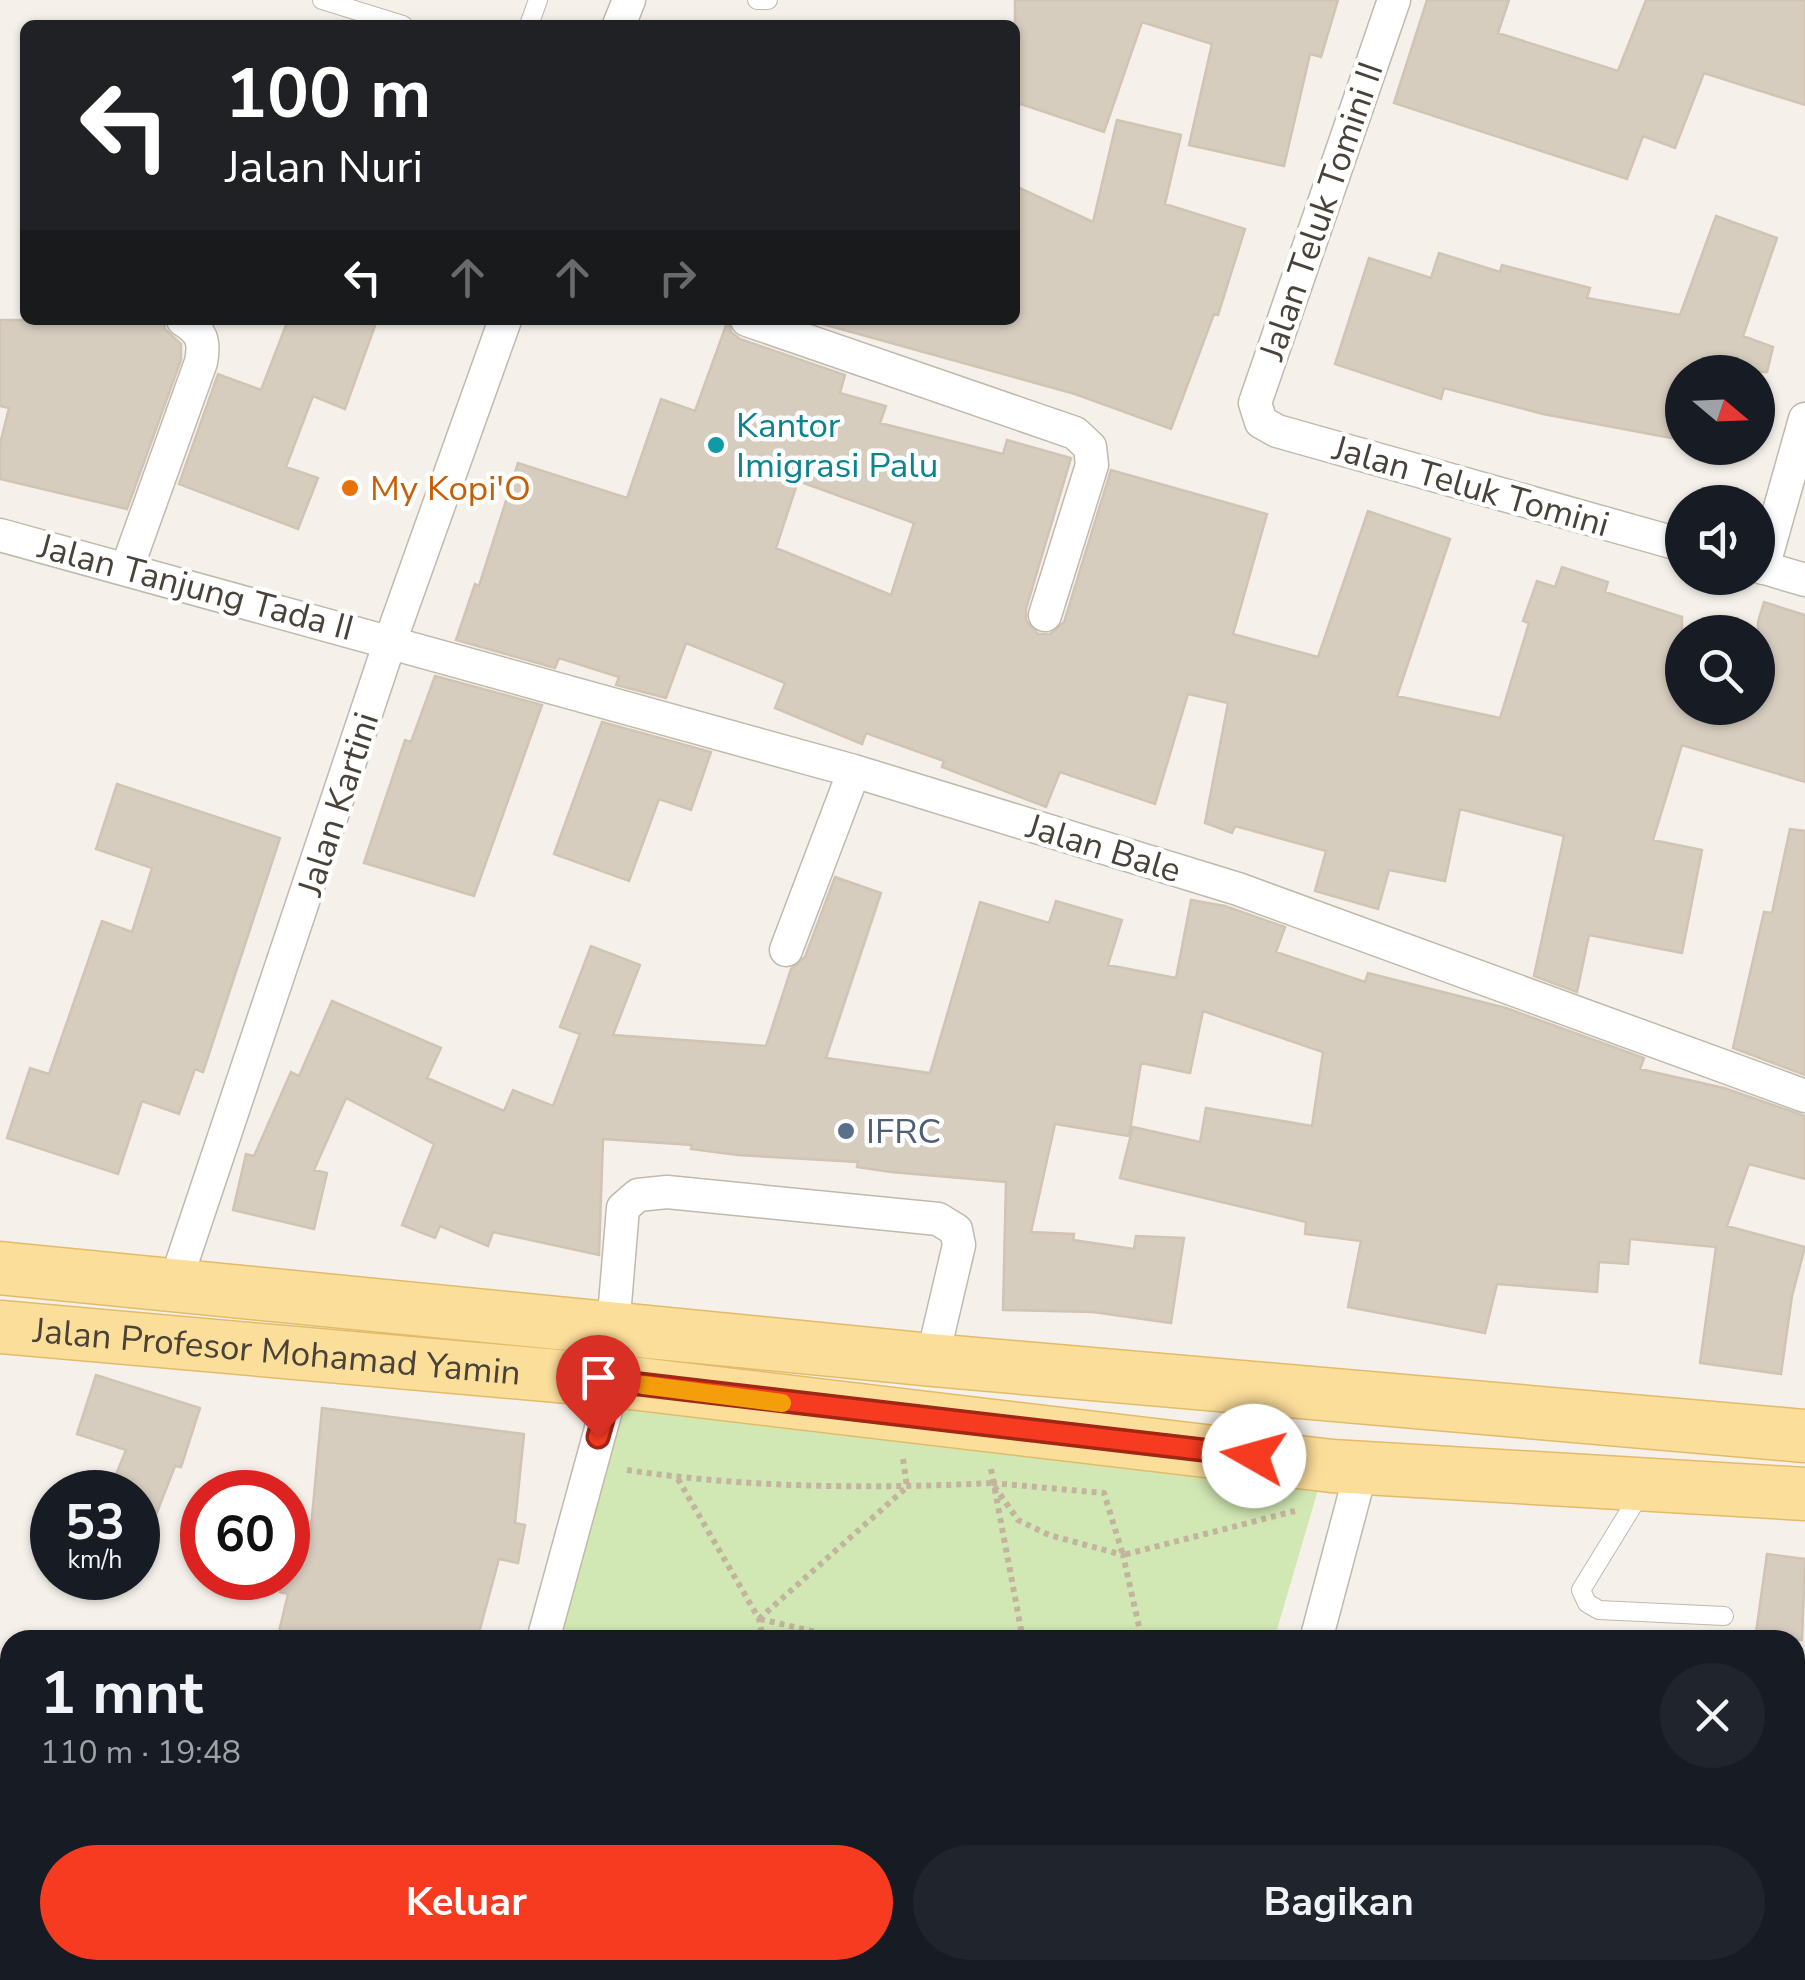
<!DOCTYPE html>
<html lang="id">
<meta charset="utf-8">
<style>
body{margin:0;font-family:"Nunito Sans",sans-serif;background:#20242c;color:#f1f3f6;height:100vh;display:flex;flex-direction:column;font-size:38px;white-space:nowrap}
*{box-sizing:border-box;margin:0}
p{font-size:32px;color:#9ea1a6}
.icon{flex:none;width:55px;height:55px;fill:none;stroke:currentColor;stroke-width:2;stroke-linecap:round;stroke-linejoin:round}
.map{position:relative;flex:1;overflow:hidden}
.side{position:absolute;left:0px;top:1630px;width:1805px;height:350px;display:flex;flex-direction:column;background:#171b24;border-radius:30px 30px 0 0;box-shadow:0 2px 8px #0004}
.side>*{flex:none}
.guide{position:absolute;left:20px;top:20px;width:1000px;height:305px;border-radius:15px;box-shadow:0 2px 8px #0004;background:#202124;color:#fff;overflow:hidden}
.needle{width:65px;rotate:109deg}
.buttons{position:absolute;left:1665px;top:355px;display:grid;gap:20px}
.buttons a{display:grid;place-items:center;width:110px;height:110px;border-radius:50%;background:#171b24;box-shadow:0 2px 8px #0004;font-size:50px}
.speed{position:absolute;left:30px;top:1470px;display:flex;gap:20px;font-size:50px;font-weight:700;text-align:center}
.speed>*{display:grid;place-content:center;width:130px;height:130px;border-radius:50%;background:#171b24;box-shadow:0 2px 8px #0004;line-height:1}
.speed small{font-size:25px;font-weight:400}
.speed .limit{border:15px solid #d22;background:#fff;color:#111}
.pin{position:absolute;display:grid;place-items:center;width:85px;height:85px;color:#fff;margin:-102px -42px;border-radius:50% 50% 50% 0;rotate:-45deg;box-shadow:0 0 10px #0007}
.pin .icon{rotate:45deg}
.me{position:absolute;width:110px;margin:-55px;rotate:277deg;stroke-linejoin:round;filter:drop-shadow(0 0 8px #0008)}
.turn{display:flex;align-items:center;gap:35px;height:210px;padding:0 40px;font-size:45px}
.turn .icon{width:130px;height:130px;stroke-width:2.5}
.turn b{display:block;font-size:70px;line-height:85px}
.lanes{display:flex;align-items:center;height:95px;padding:0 40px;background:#0003;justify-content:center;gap:50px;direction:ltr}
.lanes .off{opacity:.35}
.round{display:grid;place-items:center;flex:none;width:105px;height:105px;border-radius:52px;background:#20242c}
.head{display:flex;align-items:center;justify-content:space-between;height:170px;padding:0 40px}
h1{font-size:60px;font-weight:700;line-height:75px}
.cta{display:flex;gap:20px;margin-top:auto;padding:20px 40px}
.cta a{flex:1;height:115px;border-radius:60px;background:#f63b20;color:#fff;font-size:40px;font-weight:700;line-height:115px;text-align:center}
.cta a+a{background:#20242c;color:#f1f3f6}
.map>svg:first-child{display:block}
</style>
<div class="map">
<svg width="1805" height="1980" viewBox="0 0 1805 1980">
<rect width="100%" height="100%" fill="#f5f1ea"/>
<!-- green -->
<path fill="#d2e8b4" d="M599,1391L1322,1476L1274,1640H529Z
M435,1970H1176L1173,1980H432Z"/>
<!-- building -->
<path fill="#d6cdbf" stroke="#d1c4b3" stroke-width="2.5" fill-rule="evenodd" d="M1015,0H1338L1321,57L1310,54L1284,166L1189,145L1212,44L1142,22L1104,132L1015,102Z
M1427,0H1509L1498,33L1618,71L1646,0H1805V105L1704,73L1675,148L1643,136L1627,179L1394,103Z
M1117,120L1181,135L1165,204L1245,229L1218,315L1214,314L1171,429L1075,394L808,320H1015V186L1093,222Z
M1716,216L1777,238L1743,336L1773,347L1767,372H1682V440L1543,414L1444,388L1441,399L1335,364L1369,258L1431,278L1439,253L1500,272L1502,265L1590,288L1587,298L1680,315Z
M0,320H163L165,329L181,344V360L127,509L0,479V444L9,408L0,406Z
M288,320H377L345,409L313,396L286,467L318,478L298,529L179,484L218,374L261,390Z
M728,320L731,332L740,339L845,375L840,393L886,406L880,423L1003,454L1007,440L1071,458L1026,609V620L1038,634H1050L1064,622L1111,470L1267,514L1233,634L1318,657L1368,511L1450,539L1397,696L1500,718L1529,623L1523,621L1537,581L1555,587L1562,567L1608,582L1605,592L1682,617V708H1758V622L1764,602L1805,615V782L1682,745L1653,840L1702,850L1682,953L1589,935L1577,992L1534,976L1564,836L1460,809L1445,881L1389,870L1378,909L1315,891L1326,851L1235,826L1232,833L1205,823L1228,703L1188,694L1155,804L1060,772L1046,807L942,767L944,761L866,733L862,744L775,708L785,683L686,643L666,698L616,685L619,677L559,658L555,668L456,640L475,584L479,586L518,463L627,498L661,399L695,411ZM798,481L914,523L891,595L776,548Z
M435,676L542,705L474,896L364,863L405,740L411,742Z
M602,722L711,752L691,810L659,799L629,881L554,854Z
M117,784L280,838L203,1072L195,1069L179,1114L142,1101L118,1174L7,1138L30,1068L49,1074L102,921L132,932L152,868L96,849Z
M1790,829L1805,831V1075L1733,1048L1764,912L1772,913Z
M835,877L881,893L826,1058L930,1073L980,902L1049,923L1056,901L1122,920L1108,965L1176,978L1191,900L1225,906L1285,927L1276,952L1365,982L1368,973L1506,1008L1644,1058L1640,1069L1724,1088L1805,1116V1179L1749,1164L1727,1226L1805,1247L1792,1296L1781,1374L1700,1363L1716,1247L1630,1239L1628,1264L1599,1262L1597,1292L1497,1284L1485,1333L1348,1307L1361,1241L1305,1234L1306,1222L1120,1178L1133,1127L1200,1142L1206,1108L1312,1126L1323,1052L1203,1011L1190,1073L1141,1063L1129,1136L1055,1124L1031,1232L1074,1234L1073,1240L1134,1249L1136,1236L1184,1238L1171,1323L1093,1312L1003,1310L1006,1182L891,1172L857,1167L858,1162L738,1155L691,1149L692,1145L603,1139L599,1255L493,1232L488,1246L440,1226L435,1238L402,1225L434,1144L346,1098L314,1170L327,1173L314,1229L233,1210L246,1154L254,1156L291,1072L299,1076L332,1001L441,1048L427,1078L504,1111L513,1090L553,1106L580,1034L560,1027L591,946L640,965L613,1035L766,1046L791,969L805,957Z
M96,1375L200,1408L181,1467L175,1466L140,1556L138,1492H109L126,1450L77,1434Z
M322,1408L524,1434L515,1523L525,1525L518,1563L499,1559L477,1640H277L288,1594L280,1592L283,1578H288L291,1535L310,1539Z
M1767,1554L1805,1559L1802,1640H1755Z"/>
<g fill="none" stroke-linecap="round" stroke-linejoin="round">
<!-- lane casing -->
<g stroke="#c0b9ac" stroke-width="20">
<path id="lane" d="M322,0L403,25
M757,0H768
M529,25L538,0
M1643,1489L1581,1590L1587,1603L1599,1610L1724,1616"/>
</g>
<!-- street casing -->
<g stroke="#c0b9ac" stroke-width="35">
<path id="street" d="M1394,0L1255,403L1261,422L1277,431L1682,545
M619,25L629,0
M747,320L1075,433L1090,447L1092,465L1045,615
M0,535L854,771L1238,889L1805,1096
M1758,566L1805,580
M127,568L201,362C205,341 202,332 183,320
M1763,568L1805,419
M786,950L854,771
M173,1289L391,639L505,320
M613,1328L623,1208L638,1195L667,1192L938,1219L956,1230L959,1245L932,1360
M543,1640L614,1381
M1316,1640L1362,1467
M447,1980L450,1970
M1220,1980L1223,1970"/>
</g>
<!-- primary casing -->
<g stroke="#e2bb6a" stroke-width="55">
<g id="primary">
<path d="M0,1268L932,1360L1805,1436"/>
<path id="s1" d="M0,1327L614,1381L1332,1466L1805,1494"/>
</g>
</g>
<!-- path -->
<path stroke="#c2b49e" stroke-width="6" stroke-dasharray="5 5" stroke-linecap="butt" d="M903,1459L907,1487
M991,1469L1023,1640
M627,1470C746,1488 872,1489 992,1483L1018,1520L1049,1535L1123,1555L1142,1640
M678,1479L759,1619L763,1640
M992,1483L1104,1493L1123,1555L1295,1511
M759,1619L907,1487
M760,1619L850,1640
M584,1980L587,1970
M1003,1980L1007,1970"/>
<!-- lane -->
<use href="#lane" stroke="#fff" stroke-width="18"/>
<!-- street -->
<use href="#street" stroke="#fff" stroke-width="32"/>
<!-- primary -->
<use href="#primary" stroke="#fcde9b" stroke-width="52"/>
</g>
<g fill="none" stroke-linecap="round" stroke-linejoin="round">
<!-- route casing -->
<g stroke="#a02615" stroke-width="25">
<path id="route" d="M598,1437L614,1381L1254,1456"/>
</g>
<!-- route -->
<use href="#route" stroke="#f63b20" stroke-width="18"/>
<!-- slow -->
<path stroke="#f59e0b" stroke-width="18" d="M643,1385L782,1403"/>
</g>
<!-- markers -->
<circle fill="#0f9aa8" stroke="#fff" stroke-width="4" cx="716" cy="445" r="10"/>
<circle fill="#e8710a" stroke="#fff" stroke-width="4" cx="350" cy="488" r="10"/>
<circle fill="#5c6f8a" stroke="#fff" stroke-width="4" cx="846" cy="1131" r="10"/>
<g text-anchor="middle" stroke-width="9" stroke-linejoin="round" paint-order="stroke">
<!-- street labels -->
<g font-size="35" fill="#494238" stroke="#fff">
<text transform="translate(1321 211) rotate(-71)" y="12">Jalan Teluk Tomini II</text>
<text transform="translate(1471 486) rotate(16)" y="12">Jalan Teluk Tomini</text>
<text transform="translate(196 587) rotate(15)" y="12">Jalan Tanjung Tada II</text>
<text transform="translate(338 804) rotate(-72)" y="12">Jalan Kartini</text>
<text transform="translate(1104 848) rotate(17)" y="12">Jalan Bale</text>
<text dy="12" stroke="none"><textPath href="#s1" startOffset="278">Jalan Profesor Mohamad Yamin</textPath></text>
</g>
<!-- culture labels -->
<g font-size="35" fill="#0d838f" stroke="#fff" text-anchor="start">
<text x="736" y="437">Kantor<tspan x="736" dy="40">Imigrasi Palu</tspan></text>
</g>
<!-- food labels -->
<g font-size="35" fill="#c56008" stroke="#fff" text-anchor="start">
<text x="370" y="500">My Kopi'O</text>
</g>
<!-- service labels -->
<g font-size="35" fill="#4e5e75" stroke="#fff" text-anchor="start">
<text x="866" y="1143">IFRC</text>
</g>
</g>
</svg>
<div class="buttons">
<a><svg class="needle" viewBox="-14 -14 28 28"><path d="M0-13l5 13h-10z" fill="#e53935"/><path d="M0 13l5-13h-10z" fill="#9ea1a6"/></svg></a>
<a><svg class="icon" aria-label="sound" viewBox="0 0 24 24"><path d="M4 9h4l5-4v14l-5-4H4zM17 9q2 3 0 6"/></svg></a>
<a><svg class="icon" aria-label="search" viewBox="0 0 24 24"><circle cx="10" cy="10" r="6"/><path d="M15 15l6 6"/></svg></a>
</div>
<div class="speed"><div>53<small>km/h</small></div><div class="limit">60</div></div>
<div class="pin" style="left:598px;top:1437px;background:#d93025"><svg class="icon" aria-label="arrive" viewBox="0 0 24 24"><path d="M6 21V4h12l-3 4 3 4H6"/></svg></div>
<svg class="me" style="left:1254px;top:1456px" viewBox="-20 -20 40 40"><circle r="19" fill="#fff"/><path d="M0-13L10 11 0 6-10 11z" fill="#f63b20"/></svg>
<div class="guide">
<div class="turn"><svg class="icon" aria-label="left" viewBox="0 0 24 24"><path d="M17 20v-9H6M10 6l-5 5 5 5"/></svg><div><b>100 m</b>Jalan Nuri</div></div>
<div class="lanes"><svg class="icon" aria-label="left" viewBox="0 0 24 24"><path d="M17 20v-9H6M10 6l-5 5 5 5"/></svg><svg class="icon off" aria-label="ahead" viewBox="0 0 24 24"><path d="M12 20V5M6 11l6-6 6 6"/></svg><svg class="icon off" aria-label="ahead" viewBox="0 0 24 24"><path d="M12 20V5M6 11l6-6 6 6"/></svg><svg class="icon off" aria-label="right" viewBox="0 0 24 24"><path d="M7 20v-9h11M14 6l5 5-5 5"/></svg></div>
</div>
<section class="side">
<div class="head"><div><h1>1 mnt</h1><p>110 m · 19:48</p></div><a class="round"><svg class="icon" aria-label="close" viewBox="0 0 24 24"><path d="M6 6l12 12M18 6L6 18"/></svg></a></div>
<div class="cta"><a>Keluar</a><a>Bagikan</a></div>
</section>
</div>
